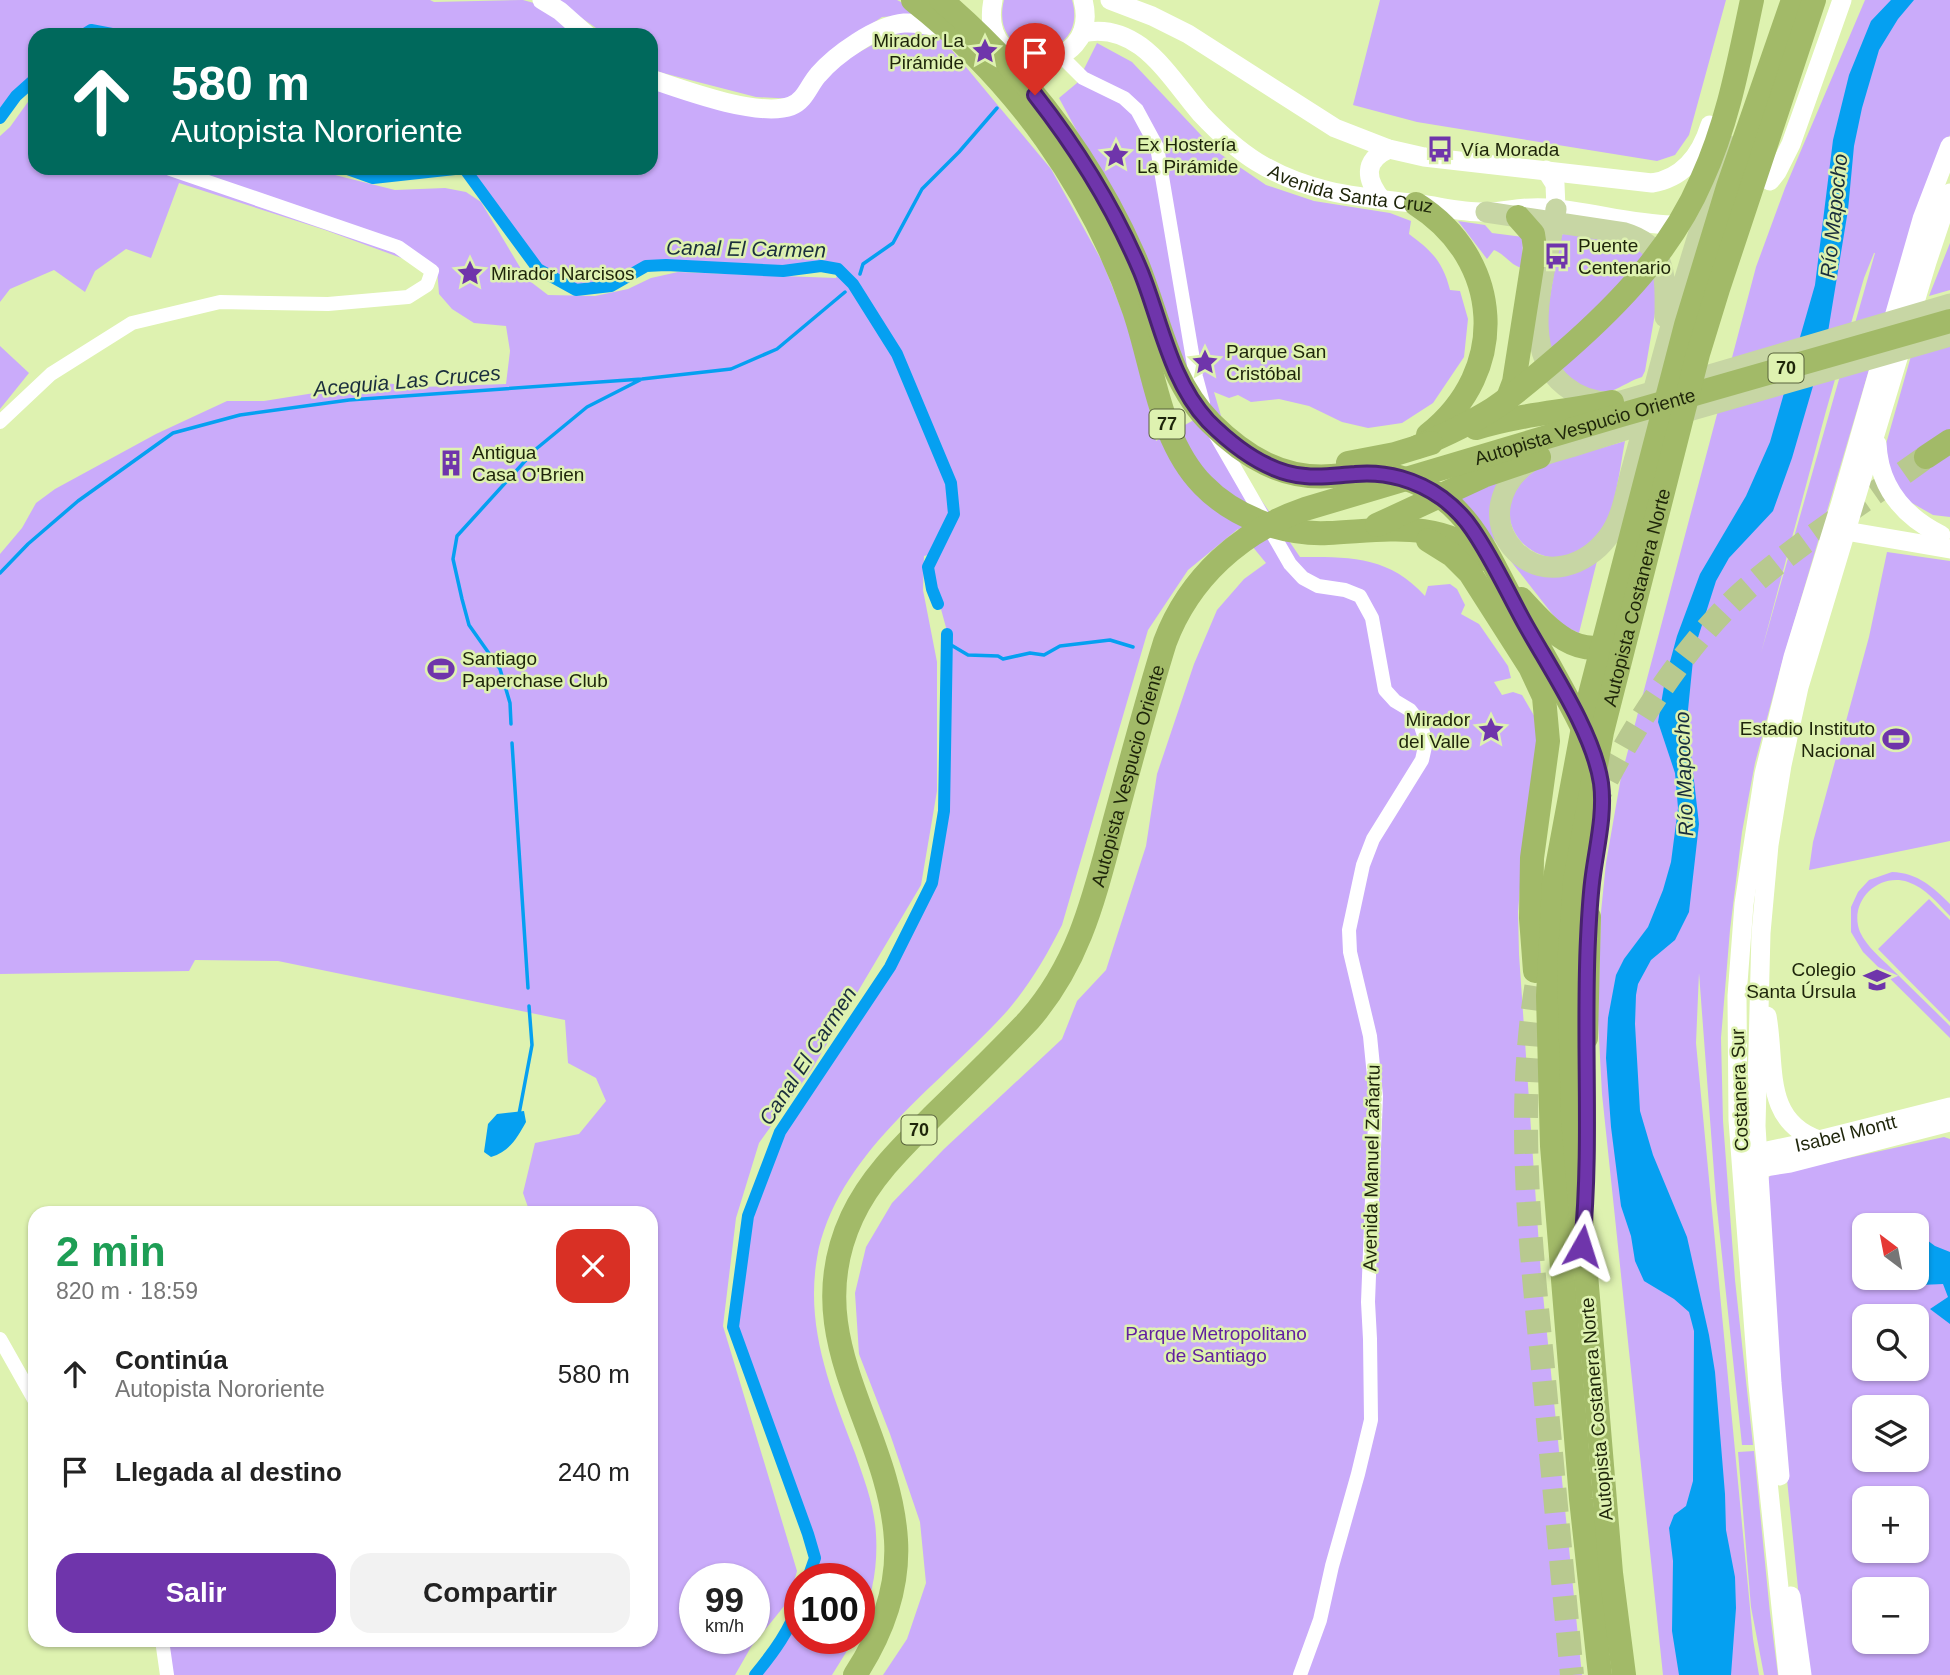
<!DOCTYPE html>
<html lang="es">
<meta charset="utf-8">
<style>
body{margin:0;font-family:Arial,sans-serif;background:#f2f2f2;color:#222;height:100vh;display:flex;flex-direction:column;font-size:26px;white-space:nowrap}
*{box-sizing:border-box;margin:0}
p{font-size:23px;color:#767676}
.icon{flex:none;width:38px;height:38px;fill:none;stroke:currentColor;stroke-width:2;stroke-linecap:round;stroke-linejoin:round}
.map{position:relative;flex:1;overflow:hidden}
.sheet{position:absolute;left:28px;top:1206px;width:630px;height:441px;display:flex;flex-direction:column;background:#fff;border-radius:21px;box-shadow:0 2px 5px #0004}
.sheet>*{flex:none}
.hud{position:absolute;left:28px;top:28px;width:630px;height:147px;border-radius:21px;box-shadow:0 2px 5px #0004;background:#00695c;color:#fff;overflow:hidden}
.needle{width:46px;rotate:328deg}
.tools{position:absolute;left:1852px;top:1213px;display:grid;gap:14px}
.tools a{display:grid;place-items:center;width:77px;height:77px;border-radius:14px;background:#fff;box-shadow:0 2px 5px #0004;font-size:35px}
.speed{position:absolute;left:679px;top:1563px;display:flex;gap:14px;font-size:35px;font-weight:700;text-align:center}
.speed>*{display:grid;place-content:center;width:91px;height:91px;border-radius:50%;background:#fff;box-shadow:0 2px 5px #0004;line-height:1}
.speed small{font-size:18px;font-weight:400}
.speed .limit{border:10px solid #d22;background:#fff;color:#111}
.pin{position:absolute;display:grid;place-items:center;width:60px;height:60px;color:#fff;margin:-72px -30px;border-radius:50% 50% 50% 0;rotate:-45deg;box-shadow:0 0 7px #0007}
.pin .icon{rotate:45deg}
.me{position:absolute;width:77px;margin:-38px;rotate:6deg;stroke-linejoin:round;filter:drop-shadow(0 0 5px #0008)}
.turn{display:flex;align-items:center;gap:24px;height:147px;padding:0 28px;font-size:32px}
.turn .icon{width:91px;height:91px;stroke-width:2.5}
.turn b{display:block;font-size:49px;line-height:60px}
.round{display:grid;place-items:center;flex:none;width:74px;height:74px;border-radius:21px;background:#f2f2f2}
.summary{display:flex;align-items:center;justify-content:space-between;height:119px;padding:0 28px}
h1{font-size:42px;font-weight:600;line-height:52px;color:#1e9e55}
.cta{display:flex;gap:14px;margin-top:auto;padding:14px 28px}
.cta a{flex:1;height:80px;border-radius:21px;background:#6f35ab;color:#fff;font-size:28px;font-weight:600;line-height:80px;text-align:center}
.cta a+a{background:#f2f2f2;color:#222}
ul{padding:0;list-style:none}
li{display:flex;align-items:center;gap:21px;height:98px;padding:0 28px}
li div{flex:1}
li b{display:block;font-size:26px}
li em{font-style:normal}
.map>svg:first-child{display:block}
</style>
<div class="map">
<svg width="1950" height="1675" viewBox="0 0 1950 1675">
<rect width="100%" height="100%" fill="#def2b0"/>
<!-- green -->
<path fill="#caabfa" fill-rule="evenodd" d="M0,0H430L434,2L523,0L534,3L578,35H136L90,26L76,35H35V74L14,93L0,119Z
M556,0H897L924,14L882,17L839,46L796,99L756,97L659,72L651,66V35H606Z
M1004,0H1072C1091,64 987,69 1004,0Z
M1380,0H1726L1689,135L1675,155L1657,161L1417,122L1353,105Z
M1865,0H1950V135L1934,171L1868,373L1781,666L1755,763L1742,832L1730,930L1721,1038L1723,1121L1735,1280L1753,1445H1742L1716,1199L1699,973L1696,1043L1753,1639L1759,1675H1663L1602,1094L1598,1020L1601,912L1606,863L1621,777L1756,267L1785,188ZM1874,253H1875L1761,653L1826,411L1864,278Z
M903,28L941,37L1051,169L1103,263L1136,347L1156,441L1201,416L1152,270L1059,98L1077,83L1097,43L1132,62L1216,151L1266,185L1314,201L1390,213L1411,221L1409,234C1432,251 1443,262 1450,290L1460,291L1468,319L1464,357L1433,403L1402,423L1368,428L1342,422L1309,406L1279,399L1251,402L1238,395L1229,398L1214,392L1234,460L1300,557C1350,557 1389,556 1425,596L1428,586L1450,584L1457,589L1465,605L1461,614L1479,624L1508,666L1511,678L1494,682L1502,695L1513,692L1522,695L1536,719V760L1524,839L1518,912L1519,954L1541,1275L1582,1675H883L907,1639L926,1583L920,1522L890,1434L859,1354L855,1293L866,1247L892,1203L944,1149L1062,1039L1077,1001L1106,970L1146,846L1157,774L1194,664L1217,610L1244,579L1266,563L1238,529L1188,570L1148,630L1062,925C1047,955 1030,984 1008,1010C941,1085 836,1153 817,1258C805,1328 831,1390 855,1453C864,1479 875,1507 876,1535C878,1567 872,1598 859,1628V1578H812L819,1559L812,1533L737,1326L752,1217L783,1133L893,969L935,884L948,811L950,642L930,569L940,552L924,556L923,590L937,662V791L921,885L812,1069L759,1143L736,1218L723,1326L797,1571L789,1600L751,1647L735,1675H171L166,1640H651V1213H530L523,1193L535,1143L579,1134L606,1101L596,1078L568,1063L565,1020L278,961L195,960L189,971L0,974V554L22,528L36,503L55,489L156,434L227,401H264L327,391L349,385L368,386L385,383L421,387L506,384L510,351L506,326L474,323L452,309L439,294L437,268L407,260L325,230L179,183L151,258L126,249L95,271L85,292L54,270L10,289L0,302V136L10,127L35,92V168H307L395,190L445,188L466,192L481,202L527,279L548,295L595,296L628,289L651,278L678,272L836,278L842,267L821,263L782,267L666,262L645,263L610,282L577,286L541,266L469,168H651V85L747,115L819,84L845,60ZM695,1578H754V1638H695Z
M1458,221L1485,225L1492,233L1523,237L1522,268C1510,265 1506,255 1494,250L1487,259Z
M1563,234L1620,239L1650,256L1658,296L1645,371L1642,377C1632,380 1625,385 1616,389C1603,396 1587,390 1574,387L1543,338L1560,237Z
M1950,243V290L1929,296Z
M1950,344V517L1933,515L1905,499L1890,476L1886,444L1911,356Z
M0,346L29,373L0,409Z
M1625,441C1621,462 1614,519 1601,534C1551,596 1473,523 1528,472C1536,465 1610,446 1625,441Z
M1509,471L1500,486L1516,561H1597L1579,633L1564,626L1553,615L1495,541L1452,496Z
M1887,552L1950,561V841L1809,870L1813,842L1869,637Z
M1892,872C1918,873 1933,887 1950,904V916C1937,903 1926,888 1908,882C1878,872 1848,902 1860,932C1867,947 1881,958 1892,969C1911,988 1931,1007 1950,1026V1038L1863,952L1851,932V907L1858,892L1869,880Z
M1929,899L1950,920V1022L1878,949Z
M1944,1137L1950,1139V1675H1810L1799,1598L1777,1380L1766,1180L1771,1175ZM1864,1225H1916V1278H1864ZM1864,1316H1916V1368H1864ZM1864,1407H1916V1460H1864ZM1864,1498H1916V1550H1864ZM1864,1589H1916V1642H1864Z
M1754,1451L1770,1613L1778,1675H1764L1751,1607L1738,1452Z
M800,1612V1638H855L832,1675H759C776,1656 791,1636 800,1612Z"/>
<!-- water -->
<path fill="#05a0f1" d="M1891,0H1914L1898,19L1879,50L1862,108L1854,146L1848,210L1827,338L1792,458L1773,511L1729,558L1716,581L1694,650L1687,720L1699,824L1689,912L1675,940L1651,960L1638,984L1636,995L1635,1024L1640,1111L1653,1155L1687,1237L1709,1335L1715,1372L1725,1494L1726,1530L1735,1577L1736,1608L1731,1675H1679L1672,1631L1673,1561L1669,1528L1674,1515L1686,1506L1693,1481L1694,1331L1689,1312L1674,1299L1644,1281L1635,1261L1631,1236L1621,1206L1611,1127L1606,1058L1608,1018L1616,975L1624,959L1648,927L1663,890L1671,862L1678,808L1675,773L1658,722L1665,680L1677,636L1700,574L1746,496L1770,442L1815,285L1833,140L1849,75L1871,21Z
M524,1111L526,1122C517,1138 510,1151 491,1157L484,1152L488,1124L497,1114Z
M1916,1232L1935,1246L1950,1252V1324L1930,1309L1948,1297L1943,1284L1921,1285L1916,1274Z"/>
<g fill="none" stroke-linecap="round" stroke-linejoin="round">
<!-- stream -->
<path stroke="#05a0f1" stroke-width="3.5" d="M860,274L863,264L893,243L922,189L959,152L997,108
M0,573L28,544L78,501L173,433L240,415L349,400L642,379L731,369L777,349L845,292
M946,642L968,655L998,656L1003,659L1030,653L1044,655L1060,646L1110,640L1133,647
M511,724L510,703L500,669L469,625L462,599L453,559L457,536L536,449L587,407L640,380
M512,743L528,988
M519,1114L532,1045L529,1006"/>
<!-- canal -->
<path stroke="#05a0f1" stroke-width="12" d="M83,35L91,30L117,35
M0,118L16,96L35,79
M345,168L373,178L464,168L538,269L576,290L611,286L646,266L666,265L783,271L821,266L838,269L853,284L897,354L951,483L954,514L928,567L932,589L938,604
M808,1578L815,1558L808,1534L733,1327L748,1216L780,1132L890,967L932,883L944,811L947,634
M755,1675C774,1652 790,1630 800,1601"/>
<!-- highway-tunnel -->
<path stroke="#b8c98f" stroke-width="24" stroke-dasharray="24 12" stroke-linecap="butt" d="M1591,811C1626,738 1682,647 1742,593C1796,544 1865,501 1926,457
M1543,951C1514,1086 1528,1222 1542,1358C1552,1464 1562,1569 1572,1675"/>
<!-- street -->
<path stroke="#fff" stroke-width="14" d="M1061,56L1083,78L1124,98L1137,110L1157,147L1196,377L1203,403
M0,422L51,374L132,323L220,302L328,304L408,297L427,285L432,271L398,247L170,169
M1214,432L1290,564L1303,578L1318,586L1345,590L1360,596L1372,618L1385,690L1395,701L1410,710L1420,723L1426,742L1422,760L1373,839L1363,865L1349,930L1350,952L1370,1036L1376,1096L1368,1302L1370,1339L1371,1420L1358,1474L1332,1566L1320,1620L1300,1675
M0,1339L35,1401
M162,1640L167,1675"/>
<!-- secondary -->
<g stroke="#fff" stroke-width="19">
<path d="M542,0L560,11L587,35"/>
<path d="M993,0C976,84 1103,77 1083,0"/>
<path d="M1110,0L1152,16L1188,34L1335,128L1389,149L1424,157L1652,183C1684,178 1701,154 1710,125"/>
<path id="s1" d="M1082,33C1139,20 1169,77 1201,114C1218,132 1236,149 1257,162C1309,194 1360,197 1420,204C1442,207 1466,213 1488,212C1508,211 1526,206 1546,208C1589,211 1630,224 1672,225"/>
<path d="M651,79C683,90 759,118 791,106C805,101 809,85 818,75C835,55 877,25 904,23C918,22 932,26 946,29"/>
<path d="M1546,170L1555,184L1556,209"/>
<path d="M1770,181L1777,172L1791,144L1842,0"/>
<path d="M1382,200C1366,180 1362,161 1389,149"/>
<path d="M1877,444C1879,487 1903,516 1941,535"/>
<path d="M1834,529L1950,549"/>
<path d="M1767,1016C1776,1064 1762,1121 1819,1140"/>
<path id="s2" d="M1748,1155L1819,1140L1950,1107"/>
<path d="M1746,1170L1790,1163L1950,1122"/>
<path d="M1780,1476L1772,1383L1756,1126L1761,933L1769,845L1782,765L1799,687L1927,262L1950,193"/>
<path d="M1791,1596L1802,1675"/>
<path d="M1788,1675L1758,1385L1738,1120L1737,996L1744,904L1764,774L1793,657L1841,502L1922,219L1950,146"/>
</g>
<!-- primary -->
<path stroke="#c7d6a4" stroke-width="21" d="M1727,145C1701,224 1676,304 1655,385C1647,414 1639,443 1631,472C1625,494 1622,519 1608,537C1586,566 1545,580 1516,552C1487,523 1499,482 1531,461C1542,454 1557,451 1571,447C1596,439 1622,431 1647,423C1748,394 1849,365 1950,336
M1556,209C1550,263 1514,346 1565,386C1581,399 1601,404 1621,401L1950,304
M1486,212L1625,233C1669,246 1665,280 1665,317"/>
<!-- highway -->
<g stroke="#a2ba68" stroke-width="24">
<path d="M913,0C1015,80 1092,188 1134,310C1154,368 1159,440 1203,485C1235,518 1284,535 1328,533C1382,531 1441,518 1485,559"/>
<path d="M941,0C1024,71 1090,157 1134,256C1158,311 1167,380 1211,423C1245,457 1283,480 1332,476C1354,474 1374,471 1396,476C1419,482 1443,495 1459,513C1483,538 1497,573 1514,603C1538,646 1564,689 1585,733"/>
<path d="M1416,204C1503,259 1510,371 1428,435"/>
<path d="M1506,403L1514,382L1535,248L1533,234L1518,217"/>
<path d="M1476,428C1520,414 1567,412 1612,402"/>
<path d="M1417,447C1443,436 1469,424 1493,409C1518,392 1541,372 1564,352C1620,303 1672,249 1702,179C1728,122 1739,61 1752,0"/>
<path d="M1926,457L1950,441"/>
<path d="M1348,463L1395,454L1431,443"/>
<path d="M1377,525L1483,476L1539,457"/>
<path d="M1428,540L1452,555L1470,573L1530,667L1544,697L1548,741L1532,858L1531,918L1535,971"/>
<path d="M1521,599C1546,626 1576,662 1616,642"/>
<path d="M1586,1038L1589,917"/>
<path id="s3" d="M855,1675C881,1635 899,1590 896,1540C889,1425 796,1338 852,1217C871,1176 904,1145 935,1114C967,1083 999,1052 1029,1020C1079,963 1094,898 1113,827C1130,765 1146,703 1165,642C1189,578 1241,531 1305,509L1621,415L1950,321"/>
<path d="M1600,1675L1581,1499L1552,1146L1548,996L1554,883L1587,706L1686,325L1728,187L1793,0"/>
<path id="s4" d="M1624,1675L1611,1573L1573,1119L1569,966L1575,881L1602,732L1698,354L1718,289L1814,0"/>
</g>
</g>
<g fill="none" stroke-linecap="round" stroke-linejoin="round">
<!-- route casing -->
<g stroke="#48226f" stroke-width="18">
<path id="route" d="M1035,95C1078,150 1114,208 1141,272C1161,322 1170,380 1208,421C1234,447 1267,473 1305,476C1322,478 1338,475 1355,474C1386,471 1417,480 1442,498C1454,507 1464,517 1472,529C1492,558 1507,591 1524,622C1550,669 1593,731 1601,783C1605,813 1597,845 1593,875C1590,896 1589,918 1588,939C1583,1041 1592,1144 1582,1246"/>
</g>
<!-- route -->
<use href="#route" stroke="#6f35ab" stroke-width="12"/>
</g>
<!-- icons -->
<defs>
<g id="sight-bare" transform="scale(2.1)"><path d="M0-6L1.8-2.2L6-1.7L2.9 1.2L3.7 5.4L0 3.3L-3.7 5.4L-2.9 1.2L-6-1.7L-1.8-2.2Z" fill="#6f35ab" stroke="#def2b0" stroke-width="2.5" paint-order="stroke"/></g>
<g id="bus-bare" transform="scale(2.1)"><path d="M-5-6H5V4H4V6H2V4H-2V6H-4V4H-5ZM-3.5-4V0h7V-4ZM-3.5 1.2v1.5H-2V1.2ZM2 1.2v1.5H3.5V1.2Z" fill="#6f35ab" stroke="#def2b0" stroke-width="2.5" paint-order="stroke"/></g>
<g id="building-bare" transform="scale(2.1)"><path d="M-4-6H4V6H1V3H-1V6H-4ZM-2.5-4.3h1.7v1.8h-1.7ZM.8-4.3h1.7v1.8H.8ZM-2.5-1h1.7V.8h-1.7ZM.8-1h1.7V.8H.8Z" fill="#6f35ab" stroke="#def2b0" stroke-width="2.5" paint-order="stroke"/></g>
<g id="stadium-bare" transform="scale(2.1)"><path d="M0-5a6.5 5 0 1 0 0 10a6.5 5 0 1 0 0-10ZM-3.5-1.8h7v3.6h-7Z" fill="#6f35ab" stroke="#def2b0" stroke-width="2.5" paint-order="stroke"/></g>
<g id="school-bare" transform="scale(2.1)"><path d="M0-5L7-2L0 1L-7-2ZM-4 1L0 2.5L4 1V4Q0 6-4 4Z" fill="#6f35ab" stroke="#def2b0" stroke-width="2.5" paint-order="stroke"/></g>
</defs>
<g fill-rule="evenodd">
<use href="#sight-bare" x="985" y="51"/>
<use href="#bus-bare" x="1440" y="149"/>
<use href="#sight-bare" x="1116" y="155"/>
<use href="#bus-bare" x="1557" y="256"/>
<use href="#sight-bare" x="470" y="273"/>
<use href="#sight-bare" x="1205" y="362"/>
<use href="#building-bare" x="451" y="463"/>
<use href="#stadium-bare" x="441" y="669"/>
<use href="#sight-bare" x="1491" y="730"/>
<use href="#stadium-bare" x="1896" y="739"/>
<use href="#school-bare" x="1877" y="980"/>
</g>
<g text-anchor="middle" stroke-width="5" stroke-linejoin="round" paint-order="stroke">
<!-- shield labels -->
<g fill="#def2b0" stroke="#58623c" stroke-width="2">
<rect x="1768.5" y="353.5" width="35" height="29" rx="5"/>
<rect x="1149.5" y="409.5" width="35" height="29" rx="5"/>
<rect x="901.5" y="1115.5" width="35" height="29" rx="5"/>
</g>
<g font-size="18" font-weight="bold" fill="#1e250a">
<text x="1786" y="374">70</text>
<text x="1167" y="430">77</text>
<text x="919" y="1136">70</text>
</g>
<!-- poi labels -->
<g font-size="19" fill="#1e250a" stroke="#def2b0" text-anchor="start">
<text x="964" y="47" text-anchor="end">Mirador La<tspan x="964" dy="22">Pirámide</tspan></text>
<text x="1137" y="151">Ex Hostería<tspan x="1137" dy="22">La Pirámide</tspan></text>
<text x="1461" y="156">Vía Morada</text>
<text x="1578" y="252">Puente<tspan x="1578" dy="22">Centenario</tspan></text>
<text x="491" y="280">Mirador Narcisos</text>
<text x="1226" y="358">Parque San<tspan x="1226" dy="22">Cristóbal</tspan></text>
<text x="472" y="459">Antigua<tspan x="472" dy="22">Casa O'Brien</tspan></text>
<text x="462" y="665">Santiago<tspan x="462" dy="22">Paperchase Club</tspan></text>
<text x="1470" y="726" text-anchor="end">Mirador<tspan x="1470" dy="22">del Valle</tspan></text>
<text x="1875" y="735" text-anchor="end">Estadio Instituto<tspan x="1875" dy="22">Nacional</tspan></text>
<text x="1856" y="976" text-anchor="end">Colegio<tspan x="1856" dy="22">Santa Úrsula</tspan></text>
</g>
<!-- street labels -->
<g font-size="19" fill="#1e250a" stroke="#def2b0">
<text dy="7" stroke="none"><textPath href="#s1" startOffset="326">Avenida Santa Cruz</textPath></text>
<text dy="7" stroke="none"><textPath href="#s3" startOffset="1640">Autopista Vespucio Oriente</textPath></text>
<text dy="7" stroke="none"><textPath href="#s4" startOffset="1087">Autopista Costanera Norte</textPath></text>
<text dy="7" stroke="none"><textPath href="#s3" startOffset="1010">Autopista Vespucio Oriente</textPath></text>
<text transform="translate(1739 1090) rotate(-92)" y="7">Costanera Sur</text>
<text dy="7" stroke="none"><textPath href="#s2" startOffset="100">Isabel Montt</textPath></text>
<text transform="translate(1371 1168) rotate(-89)" y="7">Avenida Manuel Zañartu</text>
<text transform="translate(1596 1409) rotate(-95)" y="7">Autopista Costanera Norte</text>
</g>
<!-- park labels -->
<g font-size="19" fill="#621fa0" stroke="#def2b0">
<text x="1216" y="1340">Parque Metropolitano<tspan x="1216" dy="22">de Santiago</tspan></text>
</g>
<!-- water labels -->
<g font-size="21" font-style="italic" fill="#1a2e3d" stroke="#def2b0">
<text transform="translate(1834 216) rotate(-84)" y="7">Río Mapocho</text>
<text transform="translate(746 249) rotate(1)" y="7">Canal El Carmen</text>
<text transform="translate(407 381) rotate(-5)" y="7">Acequia Las Cruces</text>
<text transform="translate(1684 774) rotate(-92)" y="7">Río Mapocho</text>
<text transform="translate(808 1056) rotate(-57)" y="7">Canal El Carmen</text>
</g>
</g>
</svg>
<div class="tools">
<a><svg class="needle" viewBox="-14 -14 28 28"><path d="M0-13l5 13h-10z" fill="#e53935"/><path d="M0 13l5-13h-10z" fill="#767676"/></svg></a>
<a><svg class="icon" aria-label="search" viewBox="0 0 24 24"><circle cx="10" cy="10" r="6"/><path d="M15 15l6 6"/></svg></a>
<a><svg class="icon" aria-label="layers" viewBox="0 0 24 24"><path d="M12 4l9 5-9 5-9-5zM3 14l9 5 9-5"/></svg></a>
<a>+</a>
<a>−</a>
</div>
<div class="speed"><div>99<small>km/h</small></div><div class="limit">100</div></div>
<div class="pin" style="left:1035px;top:95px;background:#d93025"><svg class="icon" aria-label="arrive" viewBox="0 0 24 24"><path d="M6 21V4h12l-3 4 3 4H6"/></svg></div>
<svg class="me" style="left:1582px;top:1246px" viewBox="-20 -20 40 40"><path d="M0-17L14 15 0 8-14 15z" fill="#6f35ab" stroke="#fff" stroke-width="4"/></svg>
<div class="hud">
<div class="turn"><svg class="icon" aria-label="ahead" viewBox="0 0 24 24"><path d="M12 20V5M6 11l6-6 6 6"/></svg><div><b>580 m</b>Autopista Nororiente</div></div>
</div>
<section class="sheet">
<div class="summary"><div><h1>2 min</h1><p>820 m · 18:59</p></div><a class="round" style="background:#d93025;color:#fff"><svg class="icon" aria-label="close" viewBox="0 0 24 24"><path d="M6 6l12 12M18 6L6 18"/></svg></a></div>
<ul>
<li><svg class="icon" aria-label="ahead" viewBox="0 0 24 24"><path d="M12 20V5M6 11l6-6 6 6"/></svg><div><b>Continúa</b><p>Autopista Nororiente</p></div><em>580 m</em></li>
<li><svg class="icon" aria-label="arrive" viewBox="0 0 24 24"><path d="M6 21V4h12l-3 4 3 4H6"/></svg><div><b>Llegada al destino</b></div><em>240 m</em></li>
</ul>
<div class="cta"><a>Salir</a><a>Compartir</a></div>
</section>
</div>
